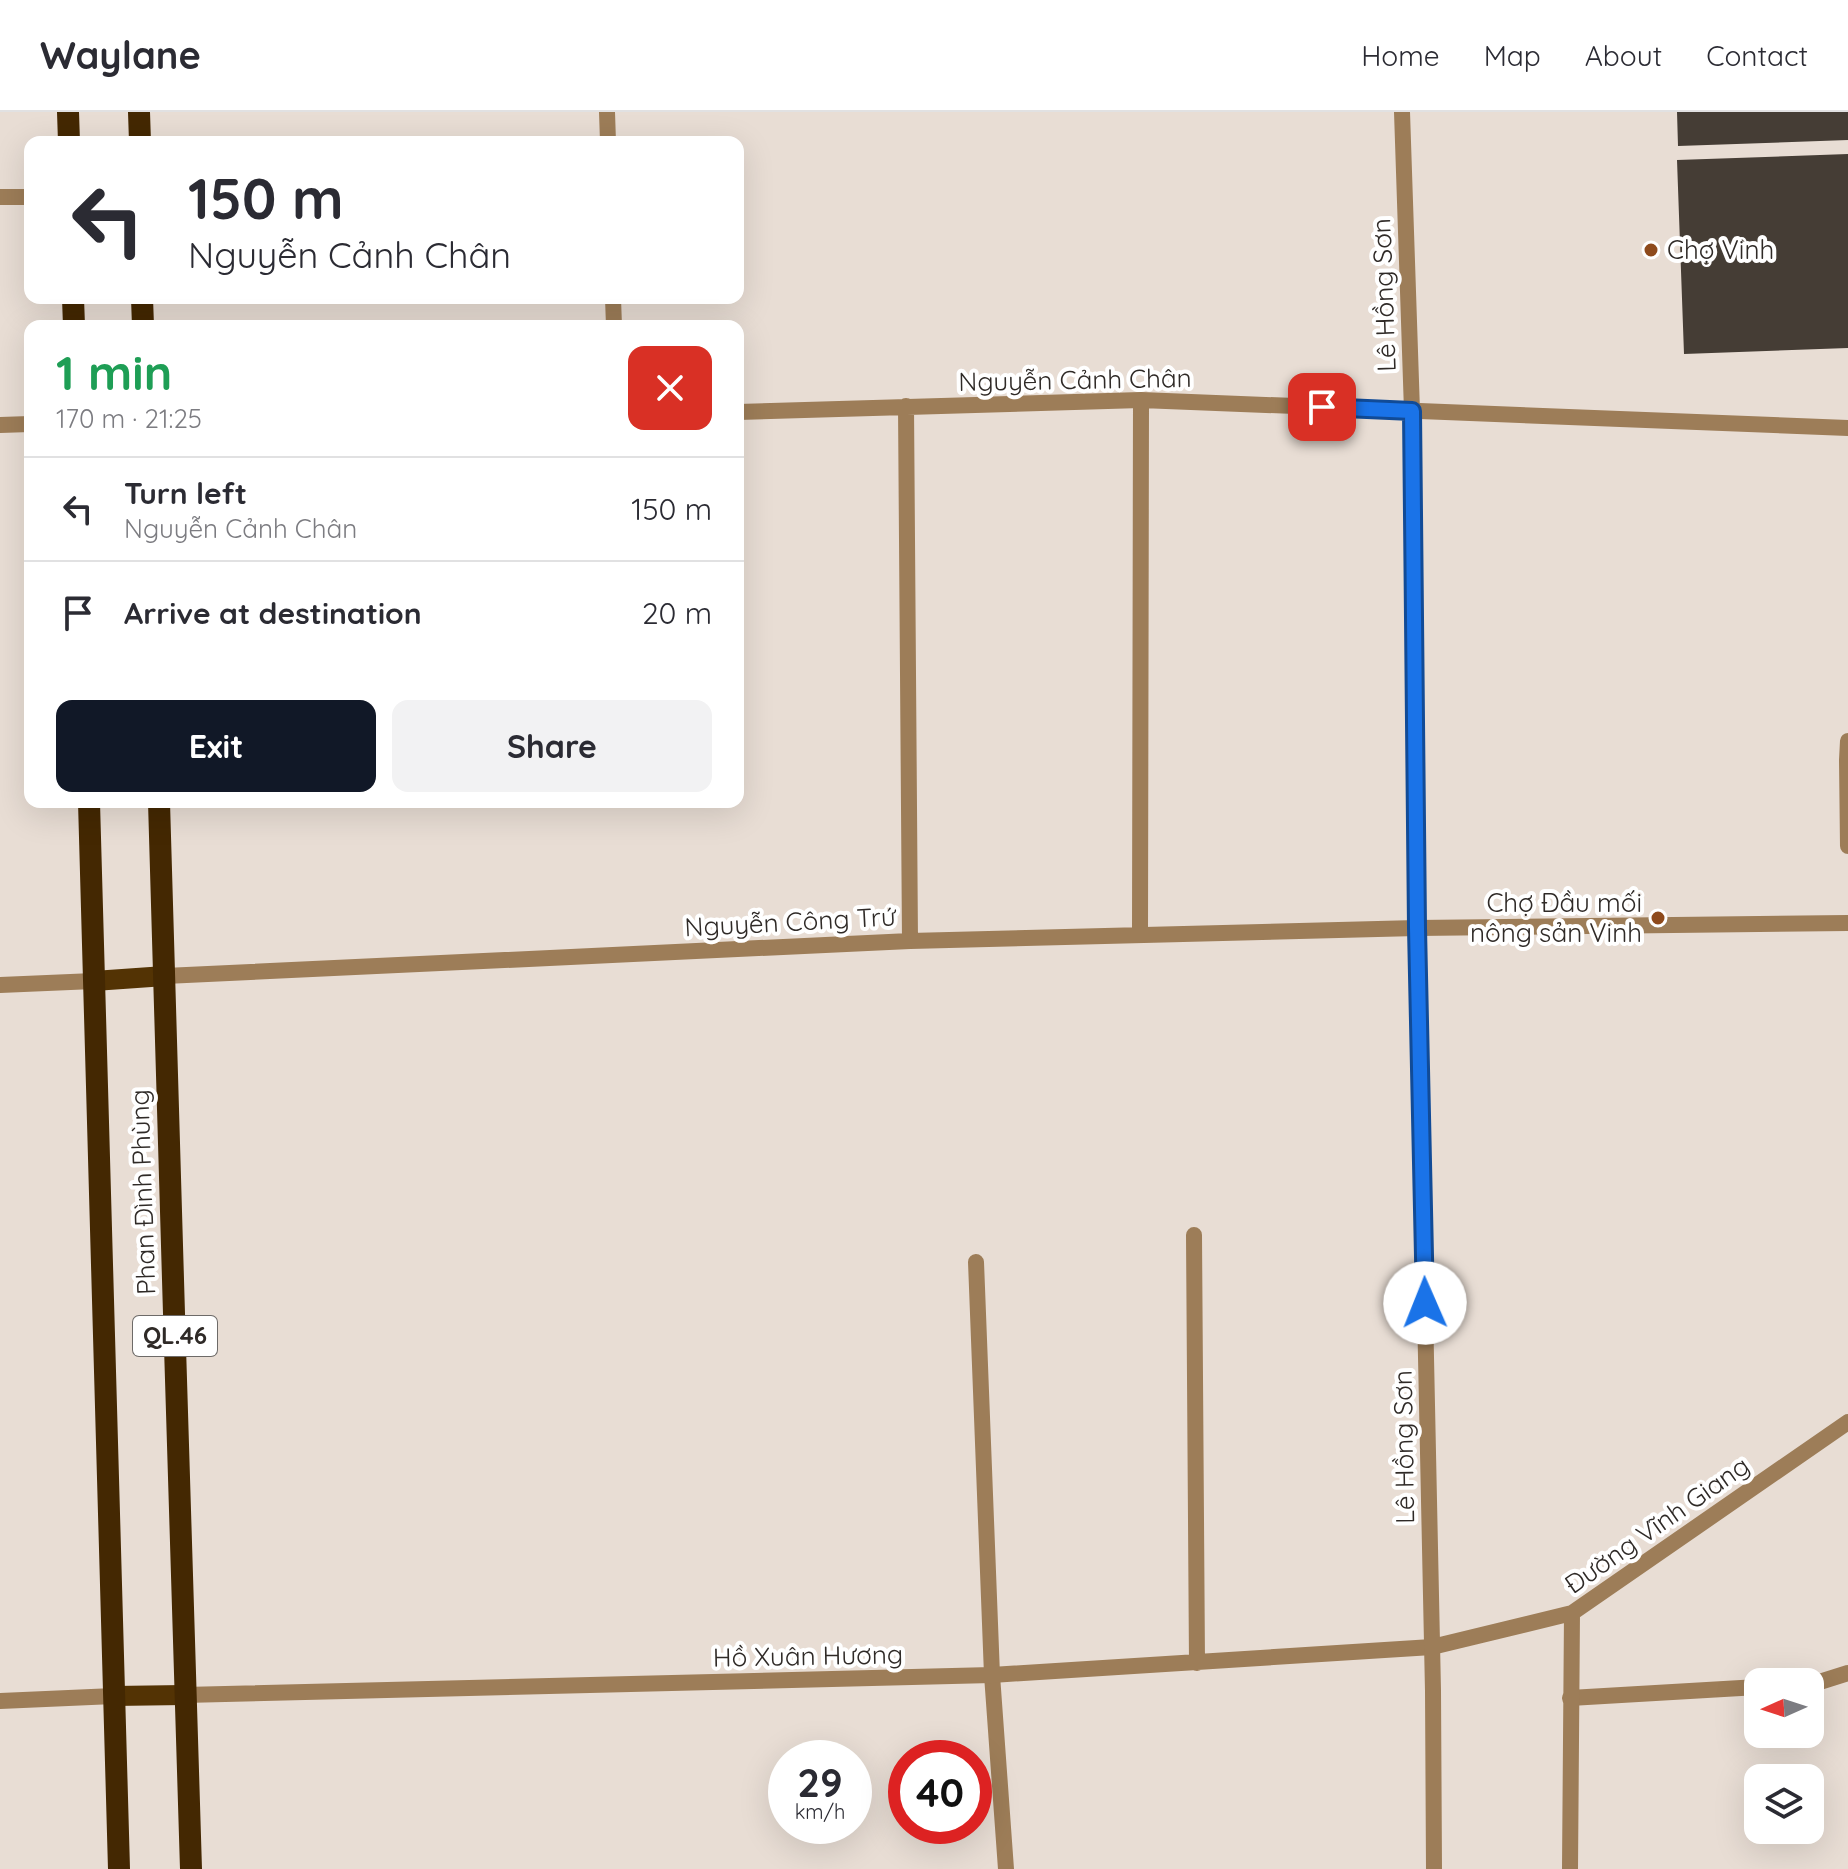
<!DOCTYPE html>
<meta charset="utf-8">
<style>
body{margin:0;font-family:Quicksand,sans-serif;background:#f2f2f3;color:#2b2b33;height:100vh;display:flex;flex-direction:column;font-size:30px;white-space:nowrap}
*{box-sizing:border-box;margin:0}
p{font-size:26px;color:#7c7c81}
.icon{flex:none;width:44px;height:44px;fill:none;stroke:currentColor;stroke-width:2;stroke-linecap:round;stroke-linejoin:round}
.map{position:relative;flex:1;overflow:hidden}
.panel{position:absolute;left:24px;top:208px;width:720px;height:488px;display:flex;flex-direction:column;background:#fff;border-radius:16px;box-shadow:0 8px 32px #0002}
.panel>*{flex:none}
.guide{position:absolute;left:24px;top:24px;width:720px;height:168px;border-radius:16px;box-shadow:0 8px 32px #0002;background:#fff;color:#2b2b33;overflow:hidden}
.needle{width:52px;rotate:267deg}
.fabs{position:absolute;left:1744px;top:1556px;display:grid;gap:16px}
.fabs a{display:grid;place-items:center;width:80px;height:80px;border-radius:16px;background:#fff;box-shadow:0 8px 32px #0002;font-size:40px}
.speed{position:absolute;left:768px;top:1628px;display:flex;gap:16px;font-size:40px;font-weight:700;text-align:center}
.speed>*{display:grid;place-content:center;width:104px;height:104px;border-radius:50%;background:#fff;box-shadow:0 8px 32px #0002;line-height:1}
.speed small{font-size:20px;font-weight:400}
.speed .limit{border:12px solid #d22;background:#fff;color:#111}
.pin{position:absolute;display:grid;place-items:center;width:68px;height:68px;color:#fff;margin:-34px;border-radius:16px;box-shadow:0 4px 12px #0006}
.me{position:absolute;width:88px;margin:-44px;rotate:359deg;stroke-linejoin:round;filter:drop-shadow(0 0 6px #0008)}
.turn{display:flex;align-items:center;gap:28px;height:168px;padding:0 32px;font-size:36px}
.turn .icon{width:104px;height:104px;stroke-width:2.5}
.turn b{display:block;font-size:56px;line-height:68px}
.round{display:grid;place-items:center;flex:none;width:84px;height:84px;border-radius:16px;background:#f2f2f3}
.summary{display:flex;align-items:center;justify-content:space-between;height:136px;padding:0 32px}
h1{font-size:48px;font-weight:700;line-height:60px;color:#1e9e55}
.primary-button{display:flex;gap:16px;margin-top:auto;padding:16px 32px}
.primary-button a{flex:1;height:92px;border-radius:16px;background:#111827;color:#fff;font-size:32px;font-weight:700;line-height:92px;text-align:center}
.primary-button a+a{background:#f2f2f3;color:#2b2b33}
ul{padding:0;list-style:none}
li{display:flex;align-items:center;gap:24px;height:104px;padding:0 32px;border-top:2px solid #e1e1e2}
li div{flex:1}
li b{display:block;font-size:30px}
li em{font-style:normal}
header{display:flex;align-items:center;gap:48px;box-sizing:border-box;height:112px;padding:0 40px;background:#fff;border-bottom:2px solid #e1e1e2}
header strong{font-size:38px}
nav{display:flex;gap:44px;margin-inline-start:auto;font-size:28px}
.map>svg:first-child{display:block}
</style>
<header>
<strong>Waylane</strong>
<nav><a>Home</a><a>Map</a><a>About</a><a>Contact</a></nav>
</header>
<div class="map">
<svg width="1848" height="1757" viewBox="0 0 1848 1757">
<rect width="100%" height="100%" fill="#e8ddd4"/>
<!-- building -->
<path fill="#453d35" d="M1677,0H1848V28L1678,34Z
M1848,42V236L1684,242L1677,48Z"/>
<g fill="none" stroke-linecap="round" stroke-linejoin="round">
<!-- service -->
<path stroke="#9d7d58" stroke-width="16" d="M0,85H30
M1848,629L1847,648L1848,734
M1417,816L1848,811
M992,1563L1006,1757"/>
<!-- minor -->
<path stroke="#9d7d58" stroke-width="16" d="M607,0L608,30
M613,186L614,214
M906,294L910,829
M738,300L1141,288L1848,316
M0,313L30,312
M1140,823L1141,288
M165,864L910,829L1417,816
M0,873L94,869
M1194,1123L1197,1551
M976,1150L992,1563
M1810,1573L1848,1561
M184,1583L992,1563L1432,1535
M1570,1586L1758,1575
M0,1589L114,1584"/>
<!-- tertiary -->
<path stroke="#9d7d58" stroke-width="16" d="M1402,0L1412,299L1417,816L1433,1579L1434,1757
M1432,1535L1572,1501L1848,1310
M1570,1757L1572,1501"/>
<!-- primary -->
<path stroke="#533304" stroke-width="20" d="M94,869L165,864
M114,1584L184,1583"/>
<!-- trunk -->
<path stroke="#442802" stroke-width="22" d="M68,0L69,30
M139,0L140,30
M73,186L74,214
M142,186L143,214
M89,690L119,1757
M159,690C172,1046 177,1401 191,1757"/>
</g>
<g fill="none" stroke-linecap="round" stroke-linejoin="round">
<!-- route casing -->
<g stroke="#114b97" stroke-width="20">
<path id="route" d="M1322,295L1412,299L1417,816L1425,1191"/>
</g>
<!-- route -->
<use href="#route" stroke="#1a73e8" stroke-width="14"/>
</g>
<!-- markers -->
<g fill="#8e4a1c" stroke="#fff" stroke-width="3">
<circle cx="1651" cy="138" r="8"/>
<circle cx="1658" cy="806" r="8"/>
</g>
<g text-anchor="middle" stroke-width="8" stroke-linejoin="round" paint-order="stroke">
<!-- shield labels -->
<rect fill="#fff" stroke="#6d6a68" stroke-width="2" x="133" y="1204" width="84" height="40" rx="6"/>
<g font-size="24" font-weight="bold" fill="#2f2a27">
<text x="175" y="1232">QL.46</text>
</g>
<!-- poi labels -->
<g font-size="26" fill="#2f2a27" stroke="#fff" text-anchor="start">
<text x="1667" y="147">Chợ Vinh</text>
<text x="1642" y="800" text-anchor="end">Chợ Đầu mối<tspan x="1642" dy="30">nông sản Vinh</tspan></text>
</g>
<!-- street labels -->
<g font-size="26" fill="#2f2a27" stroke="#fff">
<text transform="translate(1384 183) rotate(-92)" y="9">Lê Hồng Sơn</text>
<text transform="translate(1075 268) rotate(-1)" y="9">Nguyễn Cảnh Chân</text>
<text transform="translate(790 810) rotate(-3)" y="9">Nguyễn Công Trứ</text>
<text transform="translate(143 1080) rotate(-92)" y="9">Phan Đình Phùng</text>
<text transform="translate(1404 1335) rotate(-91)" y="9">Lê Hồng Sơn</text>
<text transform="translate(1657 1413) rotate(-35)" y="9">Đường Vĩnh Giang</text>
<text transform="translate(808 1544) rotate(-1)" y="9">Hồ Xuân Hương</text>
</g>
</g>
</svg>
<div class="fabs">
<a><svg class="needle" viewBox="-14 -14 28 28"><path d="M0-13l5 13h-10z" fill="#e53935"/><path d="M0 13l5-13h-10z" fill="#7c7c81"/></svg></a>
<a><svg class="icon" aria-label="layers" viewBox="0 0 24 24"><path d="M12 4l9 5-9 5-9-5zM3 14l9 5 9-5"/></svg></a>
</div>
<div class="speed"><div>29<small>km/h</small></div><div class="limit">40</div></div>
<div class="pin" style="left:1322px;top:295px;background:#d93025"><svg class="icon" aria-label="arrive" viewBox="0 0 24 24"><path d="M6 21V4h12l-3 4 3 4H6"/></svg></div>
<svg class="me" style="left:1425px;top:1191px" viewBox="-20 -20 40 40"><circle r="19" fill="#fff"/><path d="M0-13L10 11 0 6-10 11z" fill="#1a73e8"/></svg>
<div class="guide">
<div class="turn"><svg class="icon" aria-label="left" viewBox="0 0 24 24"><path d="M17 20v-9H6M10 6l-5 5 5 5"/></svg><div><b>150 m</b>Nguyễn Cảnh Chân</div></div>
</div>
<section class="panel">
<div class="summary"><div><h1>1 min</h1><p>170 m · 21:25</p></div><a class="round" style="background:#d93025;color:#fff"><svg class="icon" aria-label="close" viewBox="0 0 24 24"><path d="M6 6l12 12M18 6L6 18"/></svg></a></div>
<ul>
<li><svg class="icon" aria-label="left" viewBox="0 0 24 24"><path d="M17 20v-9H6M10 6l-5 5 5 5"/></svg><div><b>Turn left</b><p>Nguyễn Cảnh Chân</p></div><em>150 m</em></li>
<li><svg class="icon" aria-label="arrive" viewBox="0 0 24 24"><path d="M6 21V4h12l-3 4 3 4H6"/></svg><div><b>Arrive at destination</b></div><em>20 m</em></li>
</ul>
<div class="primary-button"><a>Exit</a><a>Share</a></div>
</section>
</div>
